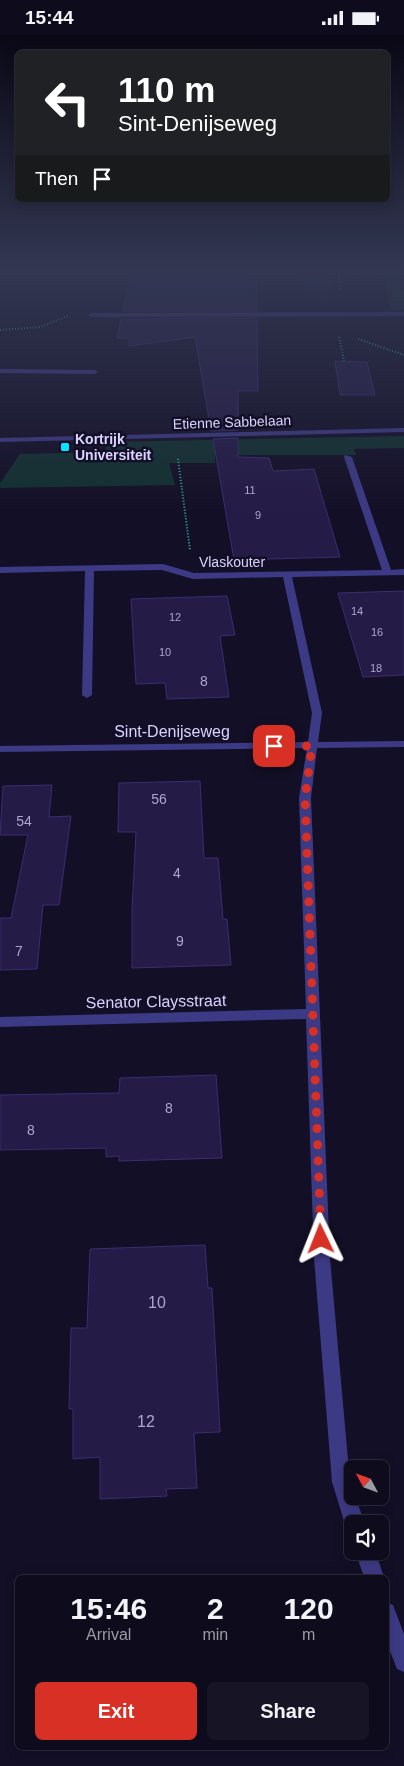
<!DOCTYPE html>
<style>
body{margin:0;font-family:Arial,sans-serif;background:#171425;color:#f1f3f6;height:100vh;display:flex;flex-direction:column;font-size:19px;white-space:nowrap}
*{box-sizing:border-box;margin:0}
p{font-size:16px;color:#9b9ba3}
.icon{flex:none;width:28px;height:28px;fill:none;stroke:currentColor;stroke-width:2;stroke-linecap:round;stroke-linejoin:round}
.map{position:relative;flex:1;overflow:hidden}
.side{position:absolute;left:15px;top:1540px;width:374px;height:175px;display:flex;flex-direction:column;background:#0e0b1c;border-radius:8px;box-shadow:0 2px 12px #0003,0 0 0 1px #2e2b3b}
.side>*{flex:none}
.banner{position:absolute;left:15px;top:15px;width:375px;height:152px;border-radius:8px;box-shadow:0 2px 12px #0003,0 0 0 1px #2e2b3b;background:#202124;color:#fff;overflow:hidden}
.needle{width:32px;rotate:311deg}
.buttons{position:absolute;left:344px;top:1425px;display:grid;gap:10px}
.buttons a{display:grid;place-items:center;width:45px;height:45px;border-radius:8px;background:#0e0b1c;box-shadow:0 2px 12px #0003,0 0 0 1px #2e2b3b;font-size:25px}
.pin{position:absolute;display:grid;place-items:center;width:42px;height:42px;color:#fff;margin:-21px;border-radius:10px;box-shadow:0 2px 8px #0006}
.me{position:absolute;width:55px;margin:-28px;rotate:358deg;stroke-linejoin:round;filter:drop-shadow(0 0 4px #0008)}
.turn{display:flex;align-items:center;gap:18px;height:105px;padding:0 20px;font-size:22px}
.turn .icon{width:65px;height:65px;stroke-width:2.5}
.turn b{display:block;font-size:35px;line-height:42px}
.then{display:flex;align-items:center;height:48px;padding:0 20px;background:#0003;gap:10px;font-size:19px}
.eta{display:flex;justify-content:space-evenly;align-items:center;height:85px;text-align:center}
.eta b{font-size:30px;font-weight:600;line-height:35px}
.action{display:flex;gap:10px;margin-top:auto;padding:10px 20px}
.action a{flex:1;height:58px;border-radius:8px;background:#d93025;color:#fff;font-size:20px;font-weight:600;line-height:58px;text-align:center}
.action a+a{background:#171425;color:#f1f3f6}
.status{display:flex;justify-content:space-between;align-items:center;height:35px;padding:0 25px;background:#0e0b1c;direction:ltr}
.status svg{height:14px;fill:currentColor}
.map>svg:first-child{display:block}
</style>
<div class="status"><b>15:44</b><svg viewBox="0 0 49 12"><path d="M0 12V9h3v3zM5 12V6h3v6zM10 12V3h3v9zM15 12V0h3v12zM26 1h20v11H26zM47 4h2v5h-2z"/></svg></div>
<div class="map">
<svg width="404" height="1731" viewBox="0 0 404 1731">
<rect width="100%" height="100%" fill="#130f26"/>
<!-- green -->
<path fill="#12302f" d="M381,235H404V248L401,252L404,256V274L392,275Z
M404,401V413L354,414L356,420H215V428H169L175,450L0,453V448L20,419L105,417L108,407Z"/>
<!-- water -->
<path fill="#0a1f44" d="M319,237L327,240L331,245L330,251L322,257L326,265L309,255L299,242L306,238Z"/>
<!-- building -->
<path fill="#241b47" stroke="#3b2d73" d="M131,235H256L257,276H123Z
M257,283L258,356H238V395L211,396L195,302L129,311V303H117L121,284Z
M335,326L367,327L375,360H340Z
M238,403V422L269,423L273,436L314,434L340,522L234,525L213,404Z
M404,556V640L363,642L338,558Z
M227,561L235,600L220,601L229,662L167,664L165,648L136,649L131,564Z
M200,746L204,823H218L223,884H227L231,930L132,933V875L136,797H118L119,748Z
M52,750L49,782L71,781L59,870H43L37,934L0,935V883H11L28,800H0L3,751Z
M216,1040L222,1123L119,1126V1121L106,1122V1113L0,1115V1060L119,1058L120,1043Z
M205,1210L208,1253H212L220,1397L194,1398L197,1453L166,1454L167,1461L100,1464V1422L73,1424V1374H69L71,1293H87L90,1214Z"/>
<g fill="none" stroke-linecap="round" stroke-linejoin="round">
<!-- path -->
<path stroke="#2fb8b0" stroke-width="2" stroke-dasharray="1 2" stroke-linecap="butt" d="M338,235L341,255
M0,237H58
M339,240H404
M0,295L40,292L68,281
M339,302L344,326
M358,304L404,320
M178,424L190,515"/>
<!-- minor -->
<path fill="#3d3a85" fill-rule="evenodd" d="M89,235H95L92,241L87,240Z
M404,277V281L91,282L88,280L91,278Z
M0,334L95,335L98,337L95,339L0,338Z
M404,393V397L0,407V403Z
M345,420L352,422L391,535L404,534V540L292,542L322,678L318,707L404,706V712L317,713L311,763L330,1223L350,1447L352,1461H355L365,1489H352V1497L348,1496L345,1489L332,1447L314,1223L306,984L0,992V982L306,974L299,763L307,713L0,717V711L308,707L312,678L283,542L193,544L162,535L94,536L92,660L87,663L82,660L85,536L0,538V532L163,529L194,538L382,535L344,422Z
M355,1516H375L384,1542H364Z
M386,1567L393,1570L404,1599V1637L397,1634L386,1606Z"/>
</g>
<!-- sky -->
<linearGradient id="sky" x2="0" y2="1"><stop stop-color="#0a0815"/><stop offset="0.49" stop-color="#333752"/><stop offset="1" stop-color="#333752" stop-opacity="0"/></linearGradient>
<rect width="404" height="478" fill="url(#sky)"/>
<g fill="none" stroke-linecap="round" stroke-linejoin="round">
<!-- route -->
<path stroke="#d93025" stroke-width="9" stroke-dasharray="0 16.2" d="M274,711H312L305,763L321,1204"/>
</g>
<!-- markers -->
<rect fill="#00e5ff" stroke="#130f26" stroke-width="2" x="60" y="407" width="10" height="10" rx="2.5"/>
<g text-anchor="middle" stroke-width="5" stroke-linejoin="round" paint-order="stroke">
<!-- far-number labels -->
<g font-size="11" fill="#aca6d1">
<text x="250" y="459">11</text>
<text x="258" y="484">9</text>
<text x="357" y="580">14</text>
<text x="175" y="586">12</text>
<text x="377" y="601">16</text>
<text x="165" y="621">10</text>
<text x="376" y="637">18</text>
</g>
<!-- far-street labels -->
<g font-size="14" fill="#d9d4ff" stroke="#130f26">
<text transform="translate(232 387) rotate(-2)" y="5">Etienne Sabbelaan</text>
<text x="232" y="532">Vlaskouter</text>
</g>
<!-- far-poi labels -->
<g font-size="14" font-weight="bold" fill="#d9d4ff" stroke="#130f26" text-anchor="start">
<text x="75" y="409">Kortrijk<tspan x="75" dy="16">Universiteit</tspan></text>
</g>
<!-- number labels -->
<g font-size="14" fill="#aca6d1">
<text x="204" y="651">8</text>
<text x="159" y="769">56</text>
<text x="24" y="791">54</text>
<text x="177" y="843">4</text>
<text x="180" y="911">9</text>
<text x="19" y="921">7</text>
<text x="169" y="1078">8</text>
<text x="31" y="1100">8</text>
</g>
<!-- street labels -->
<g font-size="16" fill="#d9d4ff" stroke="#130f26">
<text x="172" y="702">Sint-Denijseweg</text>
<text transform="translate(156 966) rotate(-1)" y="6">Senator Claysstraat</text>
</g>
<!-- near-number labels -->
<g font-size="16" fill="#aca6d1">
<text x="157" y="1273">10</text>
<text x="146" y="1392">12</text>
</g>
</g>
</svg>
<div class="buttons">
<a><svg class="needle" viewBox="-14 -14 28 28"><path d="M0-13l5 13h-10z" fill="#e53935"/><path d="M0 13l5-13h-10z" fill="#9b9ba3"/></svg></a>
<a><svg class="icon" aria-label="sound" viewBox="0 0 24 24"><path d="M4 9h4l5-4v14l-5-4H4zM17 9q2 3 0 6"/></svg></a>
</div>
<div class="pin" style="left:274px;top:711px;background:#d93025"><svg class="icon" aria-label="arrive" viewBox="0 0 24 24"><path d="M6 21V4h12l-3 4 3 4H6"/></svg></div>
<svg class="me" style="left:321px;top:1204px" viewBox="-20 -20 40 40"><path d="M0-17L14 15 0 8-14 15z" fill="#d93025" stroke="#fff" stroke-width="4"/></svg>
<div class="banner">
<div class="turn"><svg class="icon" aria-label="left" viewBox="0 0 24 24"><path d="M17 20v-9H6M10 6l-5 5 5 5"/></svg><div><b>110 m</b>Sint-Denijseweg</div></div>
<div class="then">Then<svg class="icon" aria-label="arrive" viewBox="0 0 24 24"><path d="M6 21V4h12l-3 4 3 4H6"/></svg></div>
</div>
<section class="side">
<div class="eta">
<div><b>15:46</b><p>Arrival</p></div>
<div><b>2</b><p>min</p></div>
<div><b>120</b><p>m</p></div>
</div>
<div class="action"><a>Exit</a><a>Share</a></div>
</section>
</div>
